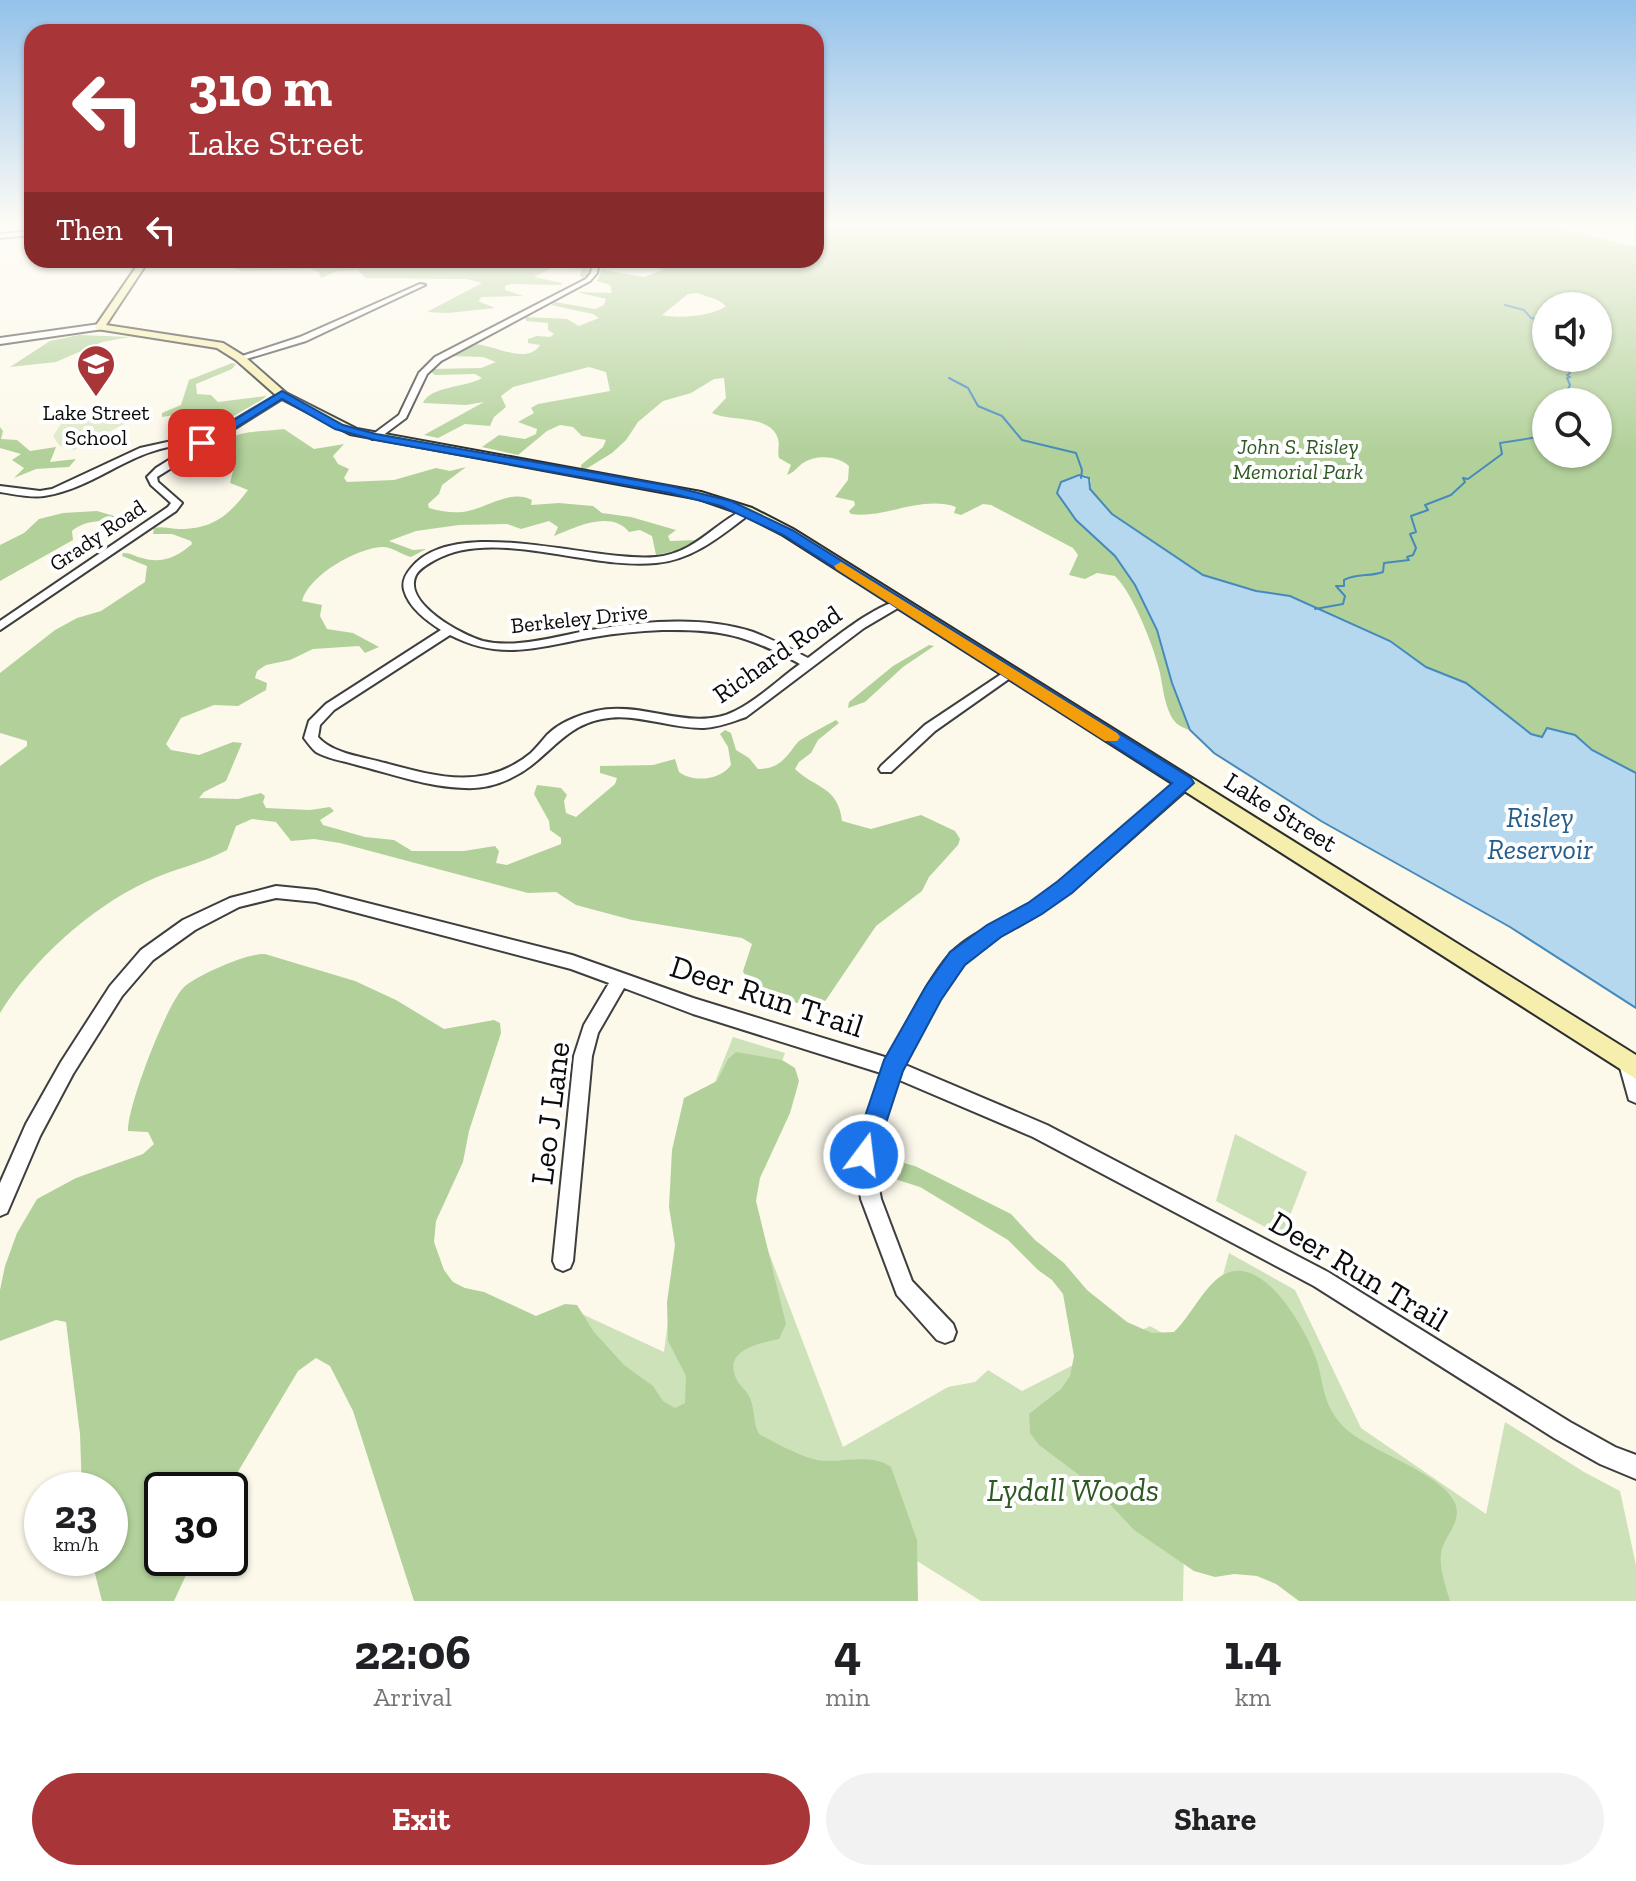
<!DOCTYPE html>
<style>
body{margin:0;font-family:"Zilla Slab",serif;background:#f2f2f2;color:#202124;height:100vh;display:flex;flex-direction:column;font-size:30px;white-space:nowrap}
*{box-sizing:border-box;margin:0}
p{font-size:26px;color:#757577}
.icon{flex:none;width:44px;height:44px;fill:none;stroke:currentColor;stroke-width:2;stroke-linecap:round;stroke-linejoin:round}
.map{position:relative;height:1601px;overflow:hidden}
.drawer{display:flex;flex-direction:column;background:#fff;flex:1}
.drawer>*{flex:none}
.top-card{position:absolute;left:24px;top:24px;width:800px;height:244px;border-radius:24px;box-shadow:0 2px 6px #0004;background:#a83538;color:#fff;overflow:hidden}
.tools{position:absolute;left:1532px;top:292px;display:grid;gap:16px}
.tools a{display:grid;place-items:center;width:80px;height:80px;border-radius:50%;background:#fff;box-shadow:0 2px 6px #0004;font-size:40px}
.speed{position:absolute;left:24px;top:1472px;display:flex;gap:16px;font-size:40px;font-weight:700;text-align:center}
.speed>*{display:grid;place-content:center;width:104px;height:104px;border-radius:50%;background:#fff;box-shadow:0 2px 6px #0004;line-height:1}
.speed small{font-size:20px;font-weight:400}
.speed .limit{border:4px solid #111;border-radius:12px;background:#fff;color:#111}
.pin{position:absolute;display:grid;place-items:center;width:68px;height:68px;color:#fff;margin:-34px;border-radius:16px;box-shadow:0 4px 12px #0006}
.me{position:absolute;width:88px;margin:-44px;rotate:15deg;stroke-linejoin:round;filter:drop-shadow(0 0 6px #0008)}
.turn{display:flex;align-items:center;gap:28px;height:168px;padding:0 32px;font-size:36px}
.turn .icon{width:104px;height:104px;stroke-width:2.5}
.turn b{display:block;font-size:56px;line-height:68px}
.then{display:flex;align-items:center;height:76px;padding:0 32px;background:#0003;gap:16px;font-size:30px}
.eta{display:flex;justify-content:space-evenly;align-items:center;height:136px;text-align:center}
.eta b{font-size:48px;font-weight:800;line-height:56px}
.action{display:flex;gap:16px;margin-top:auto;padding:16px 32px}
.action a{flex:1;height:92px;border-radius:48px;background:#a83538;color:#fff;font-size:32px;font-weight:800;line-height:92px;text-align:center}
.action a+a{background:#f2f2f2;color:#202124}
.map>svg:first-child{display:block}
</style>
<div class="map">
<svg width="1636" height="1601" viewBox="0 0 1636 1601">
<rect width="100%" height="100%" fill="#fcf9eb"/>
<!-- green -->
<path fill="#cee2b9" d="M733,1037L785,1053L740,1177L843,1447L948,1387L975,1382L988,1370L1022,1391L1150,1326L1201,1355L1229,1253L1295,1290L1361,1428L1486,1514L1505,1422L1584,1472L1620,1491L1636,1565V1601H1385L1185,1492L1183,1601H981L557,1336L569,1308L664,1352L676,1261L700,1119Z
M1235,1134L1307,1172L1282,1236L1216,1201Z"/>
<!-- forest -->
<path fill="#b2d19a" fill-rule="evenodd" d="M816,227H1555L1636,247V773L1592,750L1571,733L1547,728L1543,737L1531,734L1466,683L1426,667L1390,641L1290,596L1256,591L1203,575L1112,514L1089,488L1091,480L1085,475L1063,481L1057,493L1076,520L1115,556L1135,585L1157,630L1172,683L1190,730C1182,728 1175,724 1171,716C1164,702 1163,688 1160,673C1154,647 1134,595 1115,576L1097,573L1085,579L1069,575L1078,555L1073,548L991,505L983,504L961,515L954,513L956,507C921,495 885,519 851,514L849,511L855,505L854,501L835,497L848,480L849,466C838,456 816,454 803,463C797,467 795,472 787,475L791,465L779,458C777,452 780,445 778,439C771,414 730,422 712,413L726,398L724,378L714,379L691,393L663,401L638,422L626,440L612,453L586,469H581V465L603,447L606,440L582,436L573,427L560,425L547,431L518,455L482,447L499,435L525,439L536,434L537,429L518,422L534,413L531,408L538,404L610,391L606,372L589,367L513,387L501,396L506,407L494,417L490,426L465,424L438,438L424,435L484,402L466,405L423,403C430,386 465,388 482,378L475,374L435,375L431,372L432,369L481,368L496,362L483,357L449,356C456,352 465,345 473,344C493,344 527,366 540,345L528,343V339L537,336L550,337L554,334L548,330V323L526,321L525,317L567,319L579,326L599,318L593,314L551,305L555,302L595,309L604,305L606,299L577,292L612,293L610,285L597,281L602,270L644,277L663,270L649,265L602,260H816ZM697,293L718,300L726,306C713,316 679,319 662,315L688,294ZM1546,306H1598V358H1546ZM1546,402H1598V454H1546Z
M230,260H581L588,262L589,274L583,278L580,276L581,269L553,267L534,277L562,283L561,285L511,284L505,286V290L523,296L482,297L478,301L495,308L448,313L427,312L482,283L466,279L365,278L358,270L337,271L321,278L319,272L311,269L244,271L222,266Z
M79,335L130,337L102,342L56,362L10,367L50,341Z
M232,363L236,364L232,369L196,384L197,394L211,395L218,402L266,396L263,399L222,423L181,414L162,417V413L181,405L189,380Z
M0,427L3,431L1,439L17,440L30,451L56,447L50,462L76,459L69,467L36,469L14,478L24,468L12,460L21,454L0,448Z
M284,429L314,449L344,444L333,456L338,464L349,469L344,478L347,482L394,480L436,468L450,471L466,467L442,485L439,494L428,504L429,508C439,511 451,513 462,512C484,510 510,488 532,500L531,505L559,503L593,506L602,513L631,517L676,530L668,536L670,541L699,540L689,548L656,555L652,536L640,530L629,532C611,509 574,528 554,536L558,527L549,521L521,529L507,524L459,525L416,531L389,541L413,550L426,549L411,557C401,555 394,547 382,547C357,548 309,575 302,601L322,605L320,616L327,629L353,633L379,647L365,653L359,646L313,649L290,660L266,665L257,671L255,678L267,683L266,690L238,706L214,705L181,718L166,744L171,750L199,755L233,742L242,743L226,781L204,792L199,798L238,799L261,793L265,796L263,802L266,808L310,810L330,807L334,811L320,820L323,825L365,837L394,840L412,851H464L495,846L499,851L496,863L507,865L561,844V838L550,830L549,821L534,794L537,785L561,788L567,795L564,801L566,813L576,817L615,784L617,778L600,773V766L653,765L675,759L679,772C694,783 720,780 731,765L728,747L720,734L725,730L731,733L736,750L749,758L758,769C780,769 786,757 798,742C802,738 829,724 836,720L839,723L818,740L811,753L799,762L795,769C816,789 838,786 842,821L871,829L921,815L955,831L960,839L958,845L929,877L922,891L876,926L826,1000L813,1008L750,988L743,971L752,944L742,938L632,920L576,905L556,892L528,893L340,843L314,839L291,841L276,822L252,819L236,826L227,850C202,864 172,869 146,882C90,908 32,961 0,1013V766L27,746V741L0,733V673L55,630L77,618L101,611L145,582L147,566L122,556L123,553C132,553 133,556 142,558C162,564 177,557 192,544L191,541L172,534H153L154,528C163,526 170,529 179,529C213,529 228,516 248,490L230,483L233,471L214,460C222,427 258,433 284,429Z
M97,511L121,518C104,523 87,518 72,531L73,540L0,581V545L24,533L39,519L63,513Z
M929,645L934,646L903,667L865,702L848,708L849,702L893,666Z
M265,954L355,981L396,1000L444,1029L494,1020L500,1023L501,1033L469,1131L463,1162L436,1221L434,1242L444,1270L453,1282L465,1288L484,1292L536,1316L565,1304L577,1305L594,1332L624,1365L653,1386L663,1401L675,1408L685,1403L686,1376L668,1341L667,1302L675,1245L669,1207L672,1150L684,1098L717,1081L728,1059L736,1052L782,1060L795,1068L799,1081L790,1113L760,1178L756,1201L786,1324L779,1339C761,1343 723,1349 736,1378C739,1386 747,1390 750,1398C755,1410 753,1423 759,1434C776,1443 798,1456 817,1460C839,1464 871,1452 891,1467L917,1540L918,1601H414L353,1411L330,1366L316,1358L298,1371L227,1490H162V1558H194L174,1601H102L91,1558H110V1490H82L80,1434L66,1322L56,1320L0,1341V1290L5,1266L17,1233L37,1199L76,1178L143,1154L154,1144L148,1132L128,1131C127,1107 167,1003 184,987C198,975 247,953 265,954Z
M881,1157L915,1166L1011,1214L1035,1240L1064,1263L1087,1290L1127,1322L1152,1333L1174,1332C1190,1317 1204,1287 1221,1276C1260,1251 1301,1322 1313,1351C1325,1377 1319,1399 1341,1424C1363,1450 1441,1471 1455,1503C1463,1523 1443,1536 1441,1554C1439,1568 1446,1587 1450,1601H1299L1276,1584L1257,1576L1234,1574L1215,1577L1194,1571L1134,1530L1091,1484L1039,1445L1030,1433L1029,1414L1061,1389L1070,1376L1074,1356L1063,1294L1052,1280L1038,1270L1008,1240L920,1187L885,1176L874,1160Z"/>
<!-- pitch -->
<path fill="#dfeaca" d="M81,411L128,422L74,450L59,445L53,436L61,424Z"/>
<!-- water -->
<path fill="#b6d8ee" stroke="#468abb" stroke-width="2" d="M1079,475L1089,478L1090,489L1112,514L1203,575L1256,591L1290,596L1390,641L1426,667L1466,683L1531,734L1542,737L1547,728L1575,735L1592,750L1636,773V1008L1510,927L1321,821L1214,753L1190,730L1172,683L1157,630L1135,585L1115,556L1076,520L1057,493L1061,482Z"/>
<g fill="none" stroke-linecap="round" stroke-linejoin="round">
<!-- stream -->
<path stroke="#468abb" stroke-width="2" d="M1505,305L1524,310L1531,318L1537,319L1534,323L1543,330L1540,337L1546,343
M1560,358L1567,362L1564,364L1570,373L1567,375L1570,377L1567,378L1570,385L1567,391L1571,394L1564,398L1570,402
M949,378L968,388L978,406L1002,416L1022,440L1076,453L1082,470L1081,478
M1315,609L1343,604L1345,596L1336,586H1344V580C1357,573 1370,577 1383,572L1384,563L1409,560L1407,557L1413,555L1416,548L1410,534L1416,532L1411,516L1428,510L1425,505L1451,495L1465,482L1463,478L1468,479L1502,454L1500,443L1538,437L1539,427L1546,419"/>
<!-- minor casing -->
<g stroke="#3e3e3e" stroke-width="4">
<path id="minor" d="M32,231V235L0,238V234Z
M593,260H599L597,273L590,281L441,361L427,374L406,418L378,439H372V435L399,415L419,373L435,357L586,279L591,273Z
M420,284L425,285L306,341L243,360L236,358L300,337Z
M282,392L285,393V397L157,477L158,482L182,503L176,511L0,630V621L168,507L171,503L151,485L147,477L156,468L193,445C136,443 98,488 44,496C30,498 14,494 0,492V486L40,491L52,489L140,448L181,439L201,440Z
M747,508L752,511L751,513C722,535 693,560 656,563C589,570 493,527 435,560C428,564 420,568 416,575C402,603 462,635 483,641C495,644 508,644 519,643C546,641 571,633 597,629C647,621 705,616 753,632C772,639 790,649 808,658C827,644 881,599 903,601V605L864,628L746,717C732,722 719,727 704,728C669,729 637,712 602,719C562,726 546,762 511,778C497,785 481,789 464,788C428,787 392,774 357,765C344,761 328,759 316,752C312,749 308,743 304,738L309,721L326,704L441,630C427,621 409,608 404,590C402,582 405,575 411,568C455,513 593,563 656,557C696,553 715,522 747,508ZM662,630C723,629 746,635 800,664C779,679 758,700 735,711C692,733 642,700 596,711C579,715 560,722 547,735C542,741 537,747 531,753C485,791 437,777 385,763C364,757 333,754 318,737L320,725L334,710L450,635C502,662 541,646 594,637C617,633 639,631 662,630Z
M1009,669L1013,670L1015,673L1013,676L935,731L891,772H881L879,769L881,766L925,725Z
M1185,778L1190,779L1192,783L1190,787C1142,828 1096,873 1045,910C1019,929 985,939 962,963C939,989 920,1034 903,1064L1047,1125L1328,1272L1570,1422L1615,1447L1636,1455V1479L1600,1464L1554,1438L1314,1286L1033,1137L897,1079L873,1155L881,1199L912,1281L953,1324L956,1332L953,1340L945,1343L937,1340L897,1295L861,1199L855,1155L881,1073L693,1014L624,988L598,1033L592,1056L573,1261L570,1268L563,1271L556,1268L553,1261L574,1056L584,1025L609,983L571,969L316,902L276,898L239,907L195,930L153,960L122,996L73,1074L40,1136L7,1213L0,1216V1183L26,1124L61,1062L110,986L141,950L183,920L230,898L276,886L316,890L572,955L693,998L888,1058C905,1028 928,978 951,953C974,930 1008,920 1034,901C1085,864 1132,821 1180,779Z"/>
</g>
<!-- tertiary casing -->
<g stroke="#3e3e3e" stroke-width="4">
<path id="tertiary" d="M100,324L104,327L103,329L0,344V338Z
M1629,1055L1636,1057V1103L1629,1100L1619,1064L1622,1057Z"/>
</g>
<!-- secondary casing -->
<g stroke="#2d2d2d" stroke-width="4">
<path id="secondary" d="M141,260H149L106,325L223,343L244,356L286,393L357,429L701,492L752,508L793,529L1636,1055V1079L783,535L742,514L699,499L350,434L278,397L236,360L217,348L97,329L95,327Z"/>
</g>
<!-- minor -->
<use href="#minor" fill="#fff" fill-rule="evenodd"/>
<!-- tertiary -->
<use href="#tertiary" fill="#fff" fill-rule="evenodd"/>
<!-- secondary -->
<use href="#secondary" fill="#f5eead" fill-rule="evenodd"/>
</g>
<!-- sky -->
<linearGradient id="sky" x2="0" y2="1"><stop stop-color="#94c2ea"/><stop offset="0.5" stop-color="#fefcf6"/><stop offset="1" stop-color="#fefcf6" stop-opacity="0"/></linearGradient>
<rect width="1636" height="451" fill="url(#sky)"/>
<!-- route -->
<path fill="#1a73e8" stroke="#114b97" stroke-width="2" d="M282,391L343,425L376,434L670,486L731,501L792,530L1191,778L1194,783L1072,893L1042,914L1001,937L965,965L941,1000L903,1071L873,1163L864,1167L856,1163L852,1155L884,1060L926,986L950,952L987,925L1028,903L1058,881L1172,783L783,535L721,506L670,493L375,440L335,429L282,399L206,446L196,443Z"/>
<!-- slow -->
<path fill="#f59e0b" d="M841,562L1117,733L1120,737L1117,741H1105L836,569L834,566Z"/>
<!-- icons -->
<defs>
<g id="school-pin" transform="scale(2)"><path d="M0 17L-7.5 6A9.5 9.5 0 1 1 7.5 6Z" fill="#a83538" stroke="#fff"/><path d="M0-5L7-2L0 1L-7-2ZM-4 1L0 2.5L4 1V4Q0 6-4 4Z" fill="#fff"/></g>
</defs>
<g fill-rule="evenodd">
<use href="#school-pin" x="96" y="364"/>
</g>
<g text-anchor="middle" stroke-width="8" stroke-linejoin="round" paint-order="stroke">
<!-- far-poi labels -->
<g font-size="22" fill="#0b0b0b" stroke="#fff">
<text x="96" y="420">Lake Street<tspan x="96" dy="25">School</tspan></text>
</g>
<!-- far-park labels -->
<g font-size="22" font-style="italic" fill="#2e5924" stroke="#fff">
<text x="1298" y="454">John S. Risley<tspan x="1298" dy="25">Memorial Park</tspan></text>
</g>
<!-- far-street labels -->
<g font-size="22" fill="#0b0b0b" stroke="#fff">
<text transform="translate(97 535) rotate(-34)" y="8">Grady Road</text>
<text transform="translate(579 618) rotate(-6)" y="8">Berkeley Drive</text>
</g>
<!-- street labels -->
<g font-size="26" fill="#0b0b0b" stroke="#fff">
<text transform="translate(777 654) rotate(-35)" y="9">Richard Road</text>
<text transform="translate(1281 812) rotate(32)" y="9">Lake Street</text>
</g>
<!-- water labels -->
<g font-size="28" font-style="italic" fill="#245d8c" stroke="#fff">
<text x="1540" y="827">Risley<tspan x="1540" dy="32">Reservoir</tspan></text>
</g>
<!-- near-street labels -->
<g font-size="32" fill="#0b0b0b" stroke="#fff">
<text transform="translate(767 996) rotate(18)" y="11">Deer Run Trail</text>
<text transform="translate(550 1113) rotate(-83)" y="11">Leo J Lane</text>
<text transform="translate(1359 1271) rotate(31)" y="11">Deer Run Trail</text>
</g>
<!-- near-park labels -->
<g font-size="32" font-style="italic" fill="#2e5924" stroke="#fff">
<text x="1073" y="1501">Lydall Woods</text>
</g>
</g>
</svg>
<div class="tools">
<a><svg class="icon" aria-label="sound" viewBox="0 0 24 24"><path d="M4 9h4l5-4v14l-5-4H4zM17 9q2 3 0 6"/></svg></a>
<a><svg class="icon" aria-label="search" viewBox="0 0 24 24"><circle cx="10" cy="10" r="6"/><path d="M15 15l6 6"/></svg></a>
</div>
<div class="speed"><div>23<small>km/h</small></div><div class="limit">30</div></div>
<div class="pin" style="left:202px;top:443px;background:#d93025"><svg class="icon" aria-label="arrive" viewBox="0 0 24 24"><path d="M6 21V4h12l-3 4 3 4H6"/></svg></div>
<svg class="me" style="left:864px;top:1155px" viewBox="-20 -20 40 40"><circle r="17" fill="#1a73e8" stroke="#fff" stroke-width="3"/><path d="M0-11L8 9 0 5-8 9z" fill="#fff"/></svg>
<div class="top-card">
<div class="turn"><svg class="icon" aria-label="left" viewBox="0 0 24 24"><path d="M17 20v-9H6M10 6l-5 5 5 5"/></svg><div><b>310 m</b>Lake Street</div></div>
<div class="then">Then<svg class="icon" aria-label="left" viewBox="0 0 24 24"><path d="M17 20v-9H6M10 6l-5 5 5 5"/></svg></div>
</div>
</div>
<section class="drawer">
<div class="eta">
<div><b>22:06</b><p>Arrival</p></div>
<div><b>4</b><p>min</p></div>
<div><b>1.4</b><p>km</p></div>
</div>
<div class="action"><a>Exit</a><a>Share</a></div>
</section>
